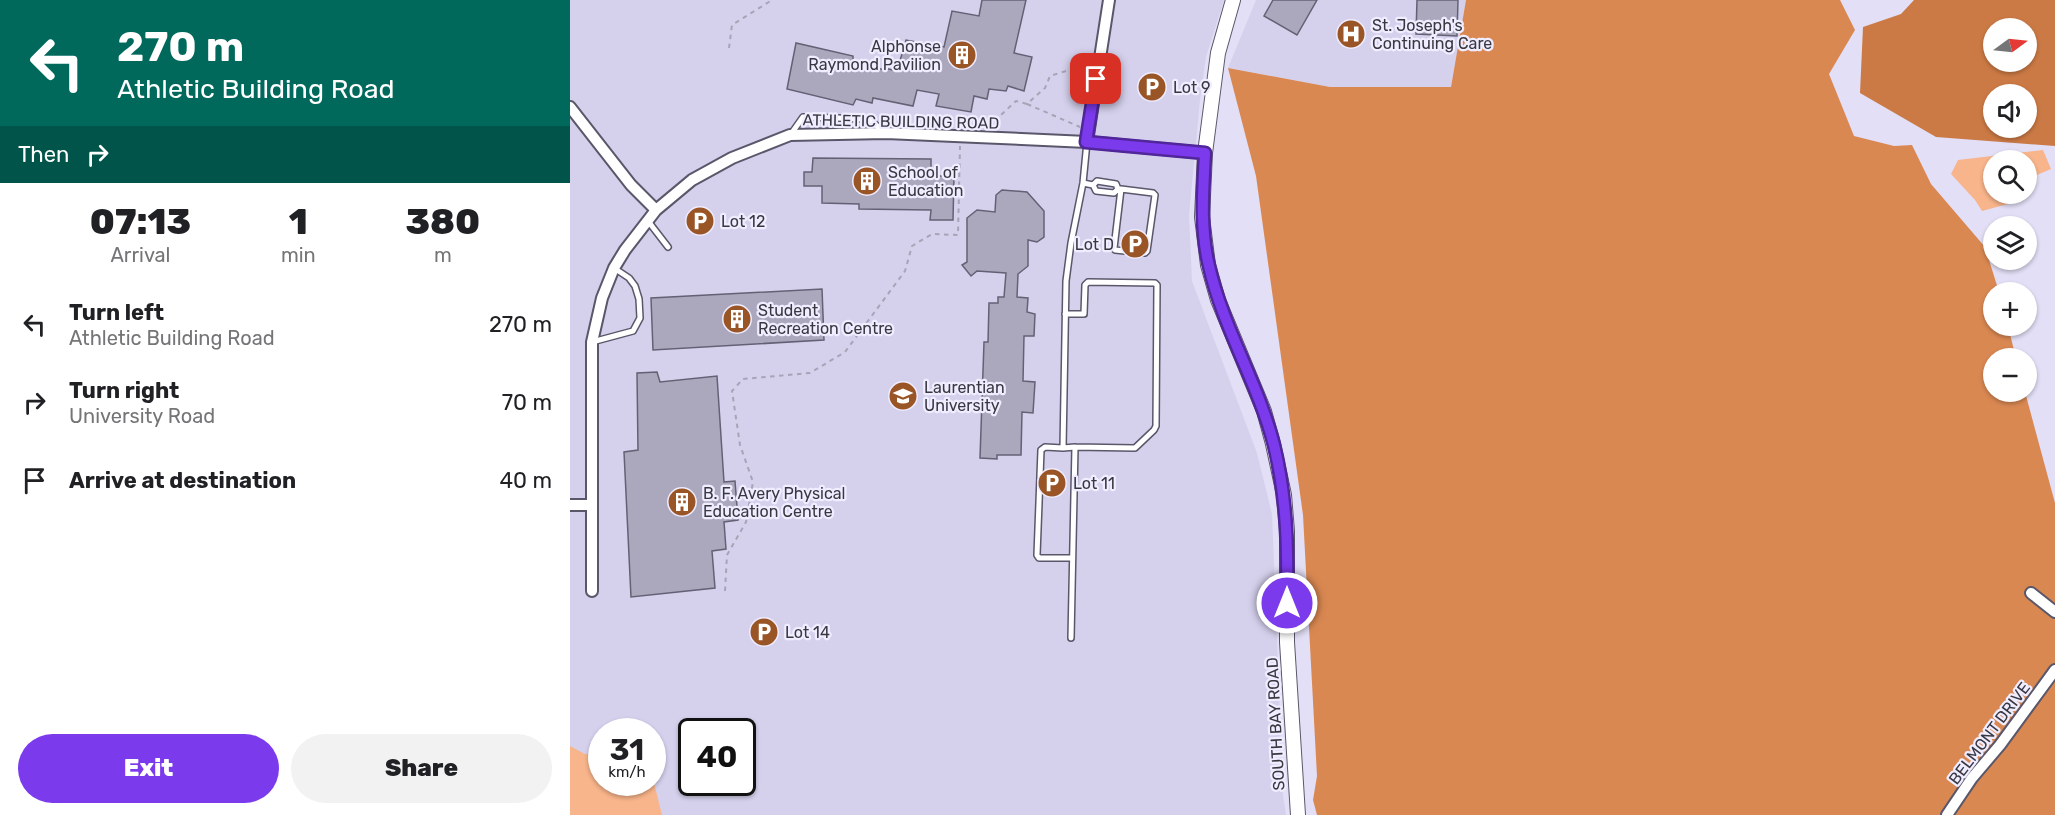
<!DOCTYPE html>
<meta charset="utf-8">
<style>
body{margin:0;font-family:Rubik,sans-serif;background:#f2f2f2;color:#202124;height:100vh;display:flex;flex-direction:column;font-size:22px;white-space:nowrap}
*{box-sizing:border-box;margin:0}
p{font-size:20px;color:#757577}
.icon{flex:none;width:33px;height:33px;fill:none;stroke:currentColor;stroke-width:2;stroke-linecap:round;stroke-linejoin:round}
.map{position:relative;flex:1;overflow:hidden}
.panel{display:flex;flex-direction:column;background:#fff;width:570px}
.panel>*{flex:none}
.top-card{background:#00695c;color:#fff;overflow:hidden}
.needle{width:39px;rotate:75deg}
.controls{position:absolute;left:1413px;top:18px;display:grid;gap:12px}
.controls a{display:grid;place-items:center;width:54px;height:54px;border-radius:50%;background:#fff;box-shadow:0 2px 4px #0004;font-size:30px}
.speed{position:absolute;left:18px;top:718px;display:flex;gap:12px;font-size:30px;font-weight:700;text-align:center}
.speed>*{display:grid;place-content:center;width:78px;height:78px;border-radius:50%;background:#fff;box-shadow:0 2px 4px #0004;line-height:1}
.speed small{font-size:15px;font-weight:400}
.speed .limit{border:3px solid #111;border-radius:9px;background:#fff;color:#111}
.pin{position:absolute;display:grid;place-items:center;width:51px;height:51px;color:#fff;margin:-26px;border-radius:12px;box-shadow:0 3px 9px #0006}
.me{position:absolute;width:66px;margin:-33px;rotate:0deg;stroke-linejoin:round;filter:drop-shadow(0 0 4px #0008)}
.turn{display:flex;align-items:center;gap:21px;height:126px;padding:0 18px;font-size:27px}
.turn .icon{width:78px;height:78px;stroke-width:2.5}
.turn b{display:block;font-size:42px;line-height:51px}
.then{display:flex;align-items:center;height:57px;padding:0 18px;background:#0003;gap:12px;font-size:22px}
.eta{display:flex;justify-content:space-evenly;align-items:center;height:102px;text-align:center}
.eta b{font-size:36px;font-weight:800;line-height:42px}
.cta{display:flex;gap:12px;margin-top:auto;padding:12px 18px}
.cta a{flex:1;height:69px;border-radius:36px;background:#7c3aed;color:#fff;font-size:24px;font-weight:800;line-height:69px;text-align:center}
.cta a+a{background:#f2f2f2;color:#202124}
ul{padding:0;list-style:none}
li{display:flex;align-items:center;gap:18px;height:78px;padding:0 18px}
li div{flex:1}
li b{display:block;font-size:22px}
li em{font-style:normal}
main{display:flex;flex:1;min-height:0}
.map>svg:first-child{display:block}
</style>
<main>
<section class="panel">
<div class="top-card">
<div class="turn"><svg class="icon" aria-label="left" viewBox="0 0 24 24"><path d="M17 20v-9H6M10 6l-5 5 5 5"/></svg><div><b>270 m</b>Athletic Building Road</div></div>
<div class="then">Then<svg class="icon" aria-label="right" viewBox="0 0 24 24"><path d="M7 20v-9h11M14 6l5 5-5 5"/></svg></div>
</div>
<div class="eta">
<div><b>07:13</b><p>Arrival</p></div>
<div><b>1</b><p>min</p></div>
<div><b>380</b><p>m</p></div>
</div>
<ul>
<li><svg class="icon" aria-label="left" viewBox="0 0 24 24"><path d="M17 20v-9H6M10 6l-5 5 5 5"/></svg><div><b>Turn left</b><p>Athletic Building Road</p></div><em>270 m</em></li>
<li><svg class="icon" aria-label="right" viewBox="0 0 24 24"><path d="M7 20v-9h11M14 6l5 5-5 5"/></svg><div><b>Turn right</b><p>University Road</p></div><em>70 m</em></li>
<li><svg class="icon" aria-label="arrive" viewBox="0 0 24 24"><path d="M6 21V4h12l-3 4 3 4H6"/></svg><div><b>Arrive at destination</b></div><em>40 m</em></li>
</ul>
<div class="cta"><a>Exit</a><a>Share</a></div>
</section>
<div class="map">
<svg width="1485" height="815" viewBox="0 0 1485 815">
<rect width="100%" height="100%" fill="#e2dff6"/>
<!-- built -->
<path fill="#d5d1ed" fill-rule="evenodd" d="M0,0H654L636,57L630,100L619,215L622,281L687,453L702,514L713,795L716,815H0ZM32,732H82V783H32ZM122,732H172V783H122Z
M686,0H896L881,87H760L658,68Z"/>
<!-- green -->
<path fill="#f8b48a" d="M1473,150L1481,169L1457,179L1456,160H1424V194H1442L1438,204L1412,211L1405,200L1381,174L1388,160Z
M0,746L15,754L31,755L32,783H82L83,779L92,815H0Z"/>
<!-- forest -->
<path fill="#da8852" d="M896,0H1270L1285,30L1259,74L1284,136L1324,146L1342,145L1361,184L1415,247L1429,292H1424V326H1438L1446,358H1424V392H1455L1485,503V815H747L743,800L747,776L733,515L686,176L658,68L760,87H881Z"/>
<!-- water -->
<path fill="#cc7a45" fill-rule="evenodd" d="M1344,0H1485V146L1366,137L1290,93L1293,27L1331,14ZM1424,28H1456V62H1424ZM1424,94H1456V128H1424Z"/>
<!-- building -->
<path fill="#aba8be" stroke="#646175" stroke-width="1.5" d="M412,0H456L444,53L462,57L454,91L438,86L436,91L419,89L417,99L404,96L401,112L366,106L369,94L347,90L343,106L303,98L302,103L286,99L283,105L217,89L226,43L283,56V60L314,70L315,68L327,71L336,40L374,47L382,11L409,16Z
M703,0H747L727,35L694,16Z
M847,0H888L887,36L846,34Z
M243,158L361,159V176H384L383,220H360L361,210L289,209V204L252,203V186H234V172H242Z
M432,190L457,192L474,211V237L467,242L458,240V266L448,274L447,297L458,298L457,312L465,314L464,336H454L453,381L465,382L463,413L452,412L451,455H427V459L410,458L414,342H418L419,303H428V297H434L436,273L407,271L401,276L392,265L397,262V218L407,210L425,212L426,195Z
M252,289L254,340L83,350L81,298Z
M87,372L90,382L147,376L154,482L165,481L168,520L154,522L156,549L142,551L145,588L61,597L54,452L68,450L67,373Z"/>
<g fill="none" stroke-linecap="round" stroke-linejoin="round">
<!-- service casing -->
<g stroke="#5a576a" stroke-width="8">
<path id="service" d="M221,134L233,117L299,119L314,132
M513,183L523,185L527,181L546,184L548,189
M523,185L526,191L544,193L548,189H551L583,193L585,195L577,251L575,253L545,250L544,248L551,189
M78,221L98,247
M495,314H514L515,285L518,282L585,283L587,285L586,426L584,430L565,448L505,447
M22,342L63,331L70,318L69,299L65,286L59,278L44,268
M493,448L475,447L471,450L467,555L469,558H502
M501,638L505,447L493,448L496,281L501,243L513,183L517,142"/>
</g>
<!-- minor casing -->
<g stroke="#5a576a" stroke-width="14">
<path id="minor" d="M0,107L61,185L86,210
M517,142L539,0
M0,505H21
M22,591V342L32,298L44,268L55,250L86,210L122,180L162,158L220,135L316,133L407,137L517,142L635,153
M1461,593L1485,612
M1377,815L1402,778L1430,745L1485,670"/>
</g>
<!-- tertiary casing -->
<g stroke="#5a576a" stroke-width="16">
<path id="tertiary" d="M663,0L648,53L635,153L632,217L638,265L648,300L694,411L703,444L714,495L717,531V642L728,815"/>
</g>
<!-- path -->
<path stroke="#a6a4b6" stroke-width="2" stroke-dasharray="4.5 4.5" stroke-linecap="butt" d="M159,48L162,25L202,0
M457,104L510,127
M418,127L446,101L457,104L475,88L480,76L518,64
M155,591L157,555L176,522L183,482L170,445L162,391L173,379L240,373L275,352L335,271L342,246L362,234L388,235L390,146"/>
<!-- service -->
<use href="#service" stroke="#fff" stroke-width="5"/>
<!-- minor -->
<use href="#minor" stroke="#fff" stroke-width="10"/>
<!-- tertiary -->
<use href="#tertiary" stroke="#fff" stroke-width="14"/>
</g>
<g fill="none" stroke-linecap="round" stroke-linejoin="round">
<!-- route casing -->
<g stroke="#51269a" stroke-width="15">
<path id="route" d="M526,79L516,142L635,153C633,191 630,229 639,266C653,328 688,383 704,445C717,498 718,550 717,603"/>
</g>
<!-- route -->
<use href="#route" stroke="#7c3aed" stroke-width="10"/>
</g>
<!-- icons -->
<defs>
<g id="hospital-disc" transform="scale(1.5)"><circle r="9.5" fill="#995526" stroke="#efedff"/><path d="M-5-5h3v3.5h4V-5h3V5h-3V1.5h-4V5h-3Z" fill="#fff"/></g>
<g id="building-disc" transform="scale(1.5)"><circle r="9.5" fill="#995526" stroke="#efedff"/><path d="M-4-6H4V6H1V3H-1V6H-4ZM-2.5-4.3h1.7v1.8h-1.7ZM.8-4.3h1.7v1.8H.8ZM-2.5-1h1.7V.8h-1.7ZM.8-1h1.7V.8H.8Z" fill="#fff"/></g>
<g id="parking-disc" transform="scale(1.5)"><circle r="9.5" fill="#995526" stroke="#efedff"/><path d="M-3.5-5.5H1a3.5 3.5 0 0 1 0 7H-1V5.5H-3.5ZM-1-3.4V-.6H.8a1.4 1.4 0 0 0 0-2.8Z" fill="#fff"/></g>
<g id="university-disc" transform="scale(1.5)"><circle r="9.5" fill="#995526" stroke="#efedff"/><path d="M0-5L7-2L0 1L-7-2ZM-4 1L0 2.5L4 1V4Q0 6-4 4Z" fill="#fff"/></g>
</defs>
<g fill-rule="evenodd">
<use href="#hospital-disc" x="781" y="34"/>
<use href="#building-disc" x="392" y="55"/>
<use href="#parking-disc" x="582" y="87"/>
<use href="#building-disc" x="297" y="181"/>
<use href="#parking-disc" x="130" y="221"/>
<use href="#parking-disc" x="565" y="244"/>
<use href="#building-disc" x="167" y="319"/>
<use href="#university-disc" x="333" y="396"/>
<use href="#parking-disc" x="482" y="483"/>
<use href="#building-disc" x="112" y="502"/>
<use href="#parking-disc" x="194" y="632"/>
</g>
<g text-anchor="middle" stroke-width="4.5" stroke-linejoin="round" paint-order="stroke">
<!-- poi labels -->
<g font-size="16" fill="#393841" stroke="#efedff" text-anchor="start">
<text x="802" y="31">St. Joseph's<tspan x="802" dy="18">Continuing Care</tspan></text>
<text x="371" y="52" text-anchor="end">Alphonse<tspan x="371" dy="18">Raymond Pavilion</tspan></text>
<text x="603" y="93">Lot 9</text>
<text x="318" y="178">School of<tspan x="318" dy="18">Education</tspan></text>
<text x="151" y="227">Lot 12</text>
<text x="544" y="250" text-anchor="end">Lot D</text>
<text x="188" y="316">Student<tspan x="188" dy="18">Recreation Centre</tspan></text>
<text x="354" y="393">Laurentian<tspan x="354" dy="18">University</tspan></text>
<text x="503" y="489">Lot 11</text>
<text x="133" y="499">B. F. Avery Physical<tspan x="133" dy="18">Education Centre</tspan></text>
<text x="215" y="638">Lot 14</text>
</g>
<!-- street labels -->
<g font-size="16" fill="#393841" stroke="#efedff">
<text transform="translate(331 121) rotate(1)" y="6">ATHLETIC BUILDING ROAD</text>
<text transform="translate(705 724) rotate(-93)" y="6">SOUTH BAY ROAD</text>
<text transform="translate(1419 733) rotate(-53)" y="6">BELMONT DRIVE</text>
</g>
</g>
</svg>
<div class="controls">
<a><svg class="needle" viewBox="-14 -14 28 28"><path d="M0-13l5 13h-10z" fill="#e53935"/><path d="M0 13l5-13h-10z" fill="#757577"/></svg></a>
<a><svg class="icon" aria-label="sound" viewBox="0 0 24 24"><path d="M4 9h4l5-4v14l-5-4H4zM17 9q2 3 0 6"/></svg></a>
<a><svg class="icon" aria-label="search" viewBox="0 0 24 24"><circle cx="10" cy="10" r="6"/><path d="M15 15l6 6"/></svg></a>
<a><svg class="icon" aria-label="layers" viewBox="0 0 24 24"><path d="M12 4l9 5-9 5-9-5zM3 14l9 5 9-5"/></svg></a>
<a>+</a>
<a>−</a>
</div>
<div class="speed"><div>31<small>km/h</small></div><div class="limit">40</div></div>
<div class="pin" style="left:526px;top:79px;background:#d93025"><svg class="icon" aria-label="arrive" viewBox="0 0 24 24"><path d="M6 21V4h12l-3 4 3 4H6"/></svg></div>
<svg class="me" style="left:717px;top:603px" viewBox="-20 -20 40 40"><circle r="17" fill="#7c3aed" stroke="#fff" stroke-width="3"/><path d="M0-11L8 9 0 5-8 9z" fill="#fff"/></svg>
</div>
</main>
